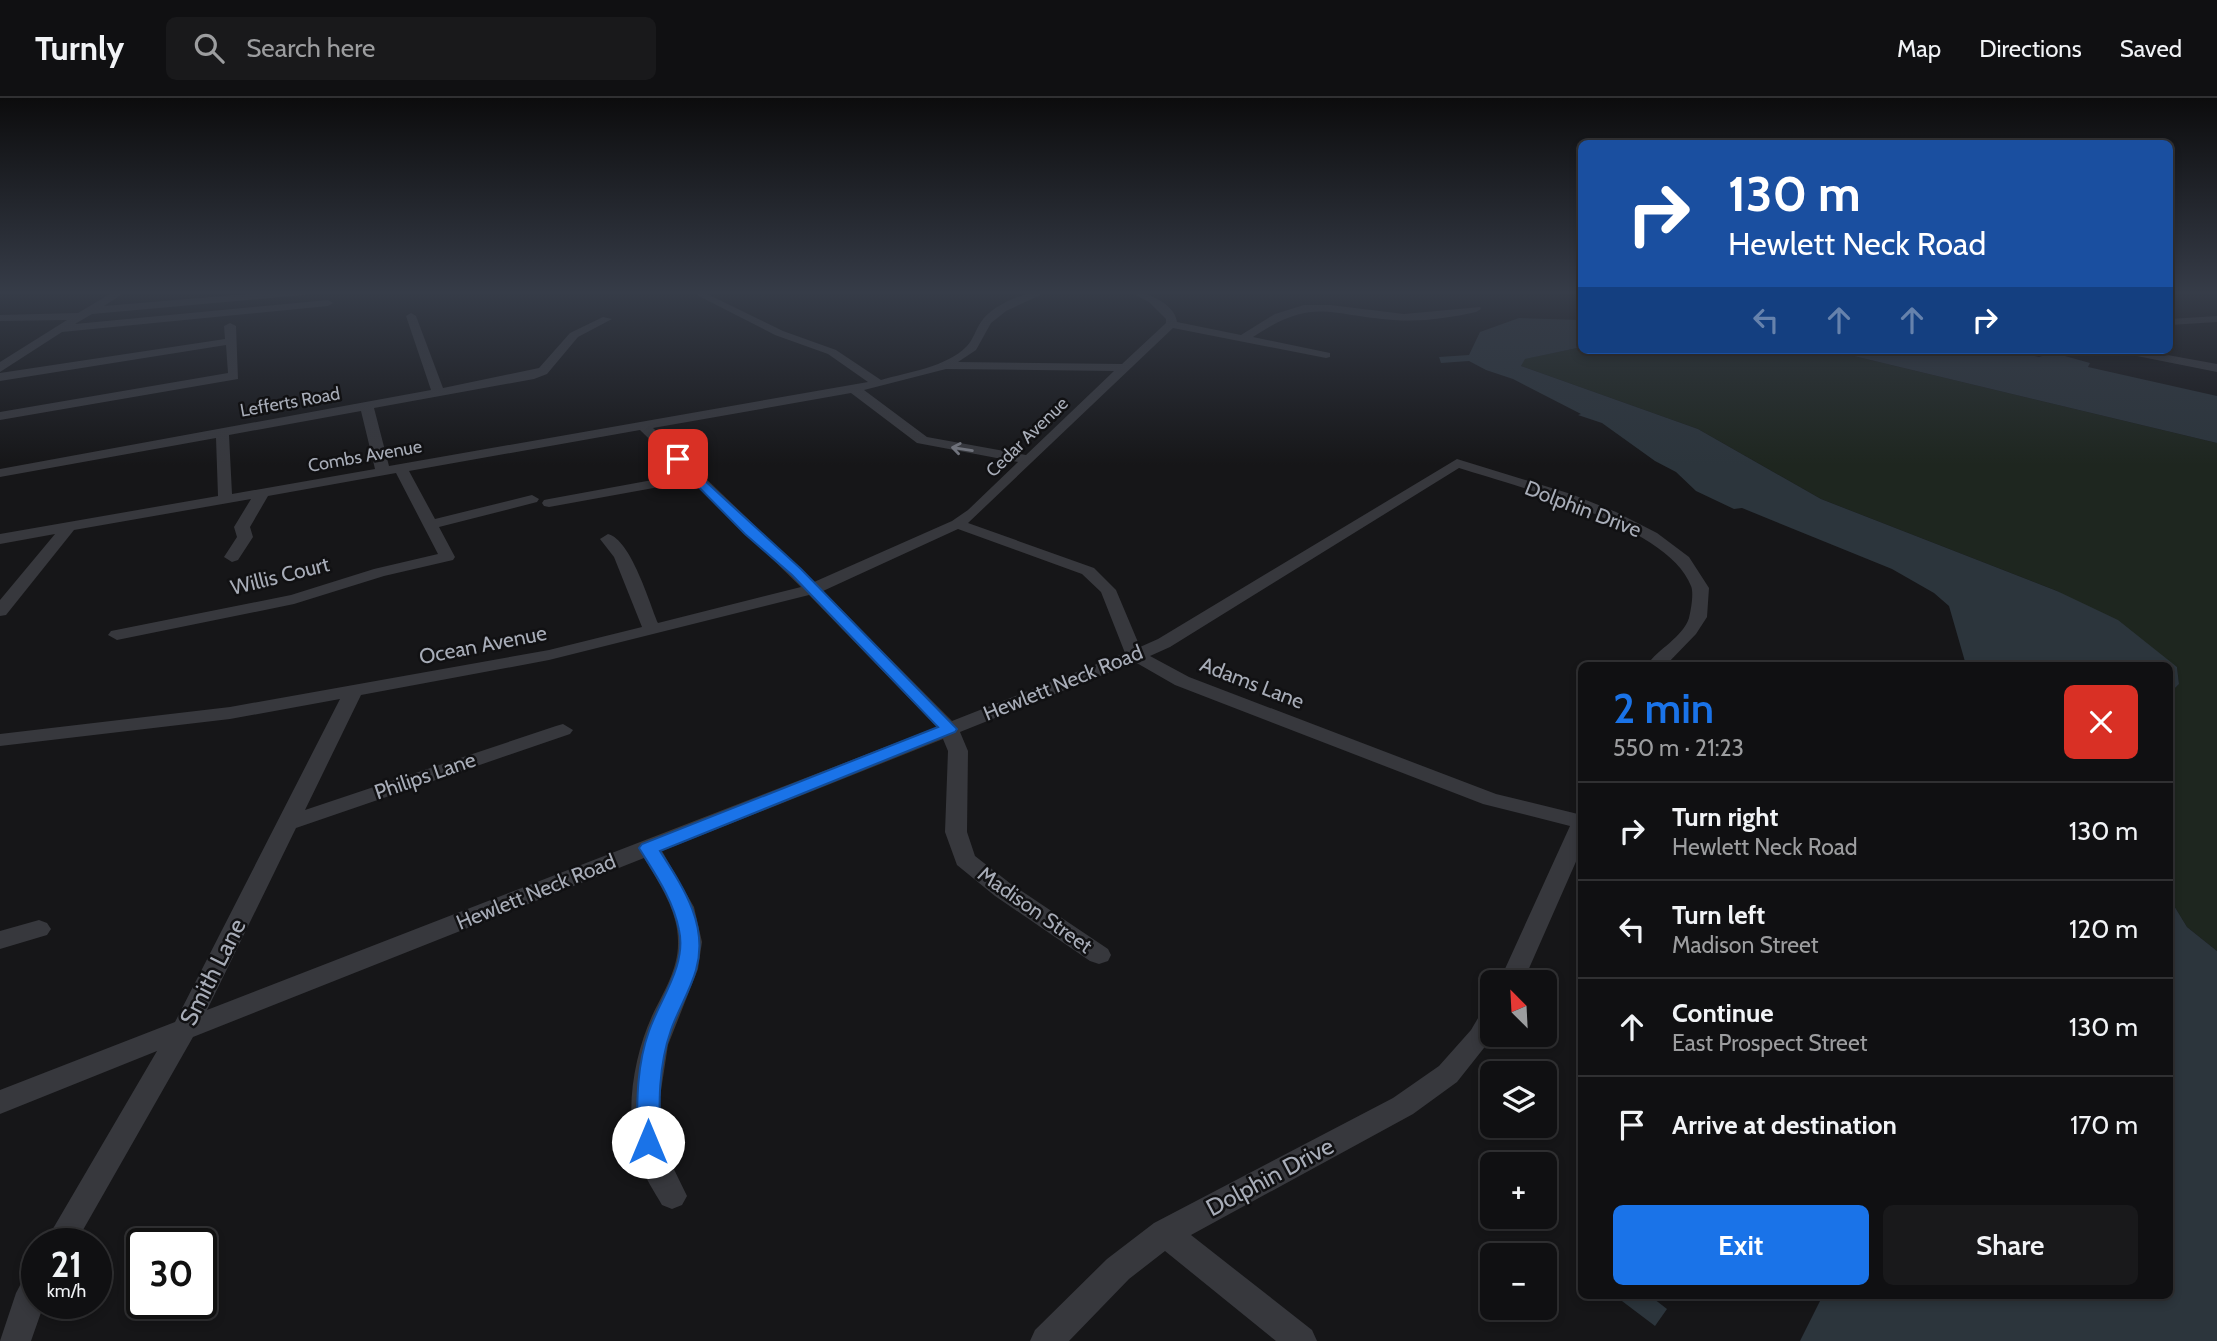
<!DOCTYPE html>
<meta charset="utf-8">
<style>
body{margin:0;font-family:Cabin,sans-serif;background:#19191b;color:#f1f3f6;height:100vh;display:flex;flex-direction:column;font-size:26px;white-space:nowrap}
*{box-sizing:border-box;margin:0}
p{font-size:23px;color:#9c9d9f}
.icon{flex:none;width:38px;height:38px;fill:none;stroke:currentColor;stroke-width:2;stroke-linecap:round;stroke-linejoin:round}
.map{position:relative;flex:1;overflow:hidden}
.panel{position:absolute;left:1578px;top:564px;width:595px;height:637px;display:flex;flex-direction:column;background:#101012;border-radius:10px;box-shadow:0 4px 10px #0003,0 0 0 2px #303032}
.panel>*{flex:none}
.banner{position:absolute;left:1578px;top:42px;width:595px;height:214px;border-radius:10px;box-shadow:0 4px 10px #0003,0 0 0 2px #303032;background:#1a4fa0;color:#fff;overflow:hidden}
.needle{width:46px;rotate:336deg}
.buttons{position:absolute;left:1480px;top:872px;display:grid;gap:14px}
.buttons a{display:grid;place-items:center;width:77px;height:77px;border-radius:10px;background:#101012;box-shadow:0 4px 10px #0003,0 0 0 2px #303032;font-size:35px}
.speed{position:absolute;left:21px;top:1130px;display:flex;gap:14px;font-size:35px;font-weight:700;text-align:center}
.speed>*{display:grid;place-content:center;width:91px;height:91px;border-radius:50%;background:#101012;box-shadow:0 4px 10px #0003,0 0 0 2px #303032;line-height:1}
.speed small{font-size:18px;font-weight:400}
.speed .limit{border:4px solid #111;border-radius:10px;background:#fff;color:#111}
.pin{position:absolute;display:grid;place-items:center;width:60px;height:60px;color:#fff;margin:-30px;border-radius:14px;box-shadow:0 4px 10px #0006}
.me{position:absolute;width:77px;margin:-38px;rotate:0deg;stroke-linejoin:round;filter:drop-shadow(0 0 5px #0008)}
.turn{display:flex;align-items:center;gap:24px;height:147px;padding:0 35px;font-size:32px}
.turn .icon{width:91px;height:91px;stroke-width:2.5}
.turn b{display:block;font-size:49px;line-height:60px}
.lanes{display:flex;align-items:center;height:66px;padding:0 35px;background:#0003;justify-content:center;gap:35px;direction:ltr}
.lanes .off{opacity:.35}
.round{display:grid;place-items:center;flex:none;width:74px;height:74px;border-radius:10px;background:#19191b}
.overview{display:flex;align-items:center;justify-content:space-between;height:119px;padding:0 35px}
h1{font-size:42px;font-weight:600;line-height:52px;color:#1a73e8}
.primary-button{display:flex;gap:14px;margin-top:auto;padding:14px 35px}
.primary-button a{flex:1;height:80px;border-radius:10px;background:#1a73e8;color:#fff;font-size:28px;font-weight:600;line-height:80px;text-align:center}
.primary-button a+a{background:#19191b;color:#f1f3f6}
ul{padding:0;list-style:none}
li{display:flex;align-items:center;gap:21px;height:98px;padding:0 35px;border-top:2px solid #303032}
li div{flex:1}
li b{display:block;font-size:26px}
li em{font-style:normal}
header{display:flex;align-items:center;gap:42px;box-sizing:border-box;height:98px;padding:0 35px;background:#101012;border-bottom:2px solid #303032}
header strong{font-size:33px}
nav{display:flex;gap:38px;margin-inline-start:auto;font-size:24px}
.search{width:490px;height:63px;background:#19191b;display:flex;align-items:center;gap:18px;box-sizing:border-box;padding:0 24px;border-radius:10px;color:#9c9d9f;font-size:26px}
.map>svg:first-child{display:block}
</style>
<header>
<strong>Turnly</strong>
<div class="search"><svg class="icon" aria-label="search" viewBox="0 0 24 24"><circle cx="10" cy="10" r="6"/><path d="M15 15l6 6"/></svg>Search here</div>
<nav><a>Map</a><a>Directions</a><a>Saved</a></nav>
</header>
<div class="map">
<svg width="2217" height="1243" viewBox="0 0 2217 1243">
<rect width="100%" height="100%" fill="#161618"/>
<!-- green -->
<path fill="#1e261f" d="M1582,249V252H1829L2217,345V853L2187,829L2170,801V632L2172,629L2170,595L2179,586L2177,569L2057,493L1821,401L1698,331L1521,268L1524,261Z"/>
<!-- water -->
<path fill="#2c353c" d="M1519,220L1582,222V249L1525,261L1521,268L1698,331L1821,401L2057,493L2118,522L2177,569L2179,586L2170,595V567H1966L1949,508L1934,495L1892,471L1742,410L1734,411L1696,393L1676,374L1655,363L1602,325L1578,317L1581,316L1513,281L1486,272L1469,263L1441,265L1439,259L1469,257L1480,234Z
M1829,252H2007L2039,259L2054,255L2090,265L2088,269L2217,298V345Z
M2170,801L2187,829L2217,853V1243H1800L1823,1197H2170Z
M1614,1197H1649L1667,1211L1655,1228Z"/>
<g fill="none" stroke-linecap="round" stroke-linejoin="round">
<!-- minor -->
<path fill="#37383d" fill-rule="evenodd" d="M115,193H127L104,208L283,193H319L314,196L92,216L75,226L328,202L333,205L328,208L62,234L0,274V264L67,222L0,223V217L78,215Z
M689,193H701L783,233L836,252L881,282C908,274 947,269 967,248C973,242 976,231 981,224C993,206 1028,192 1049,193L1006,213L991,225L976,252L958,264L1122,266L1166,225V221L1149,204L1128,193C1145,193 1175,205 1177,224L1241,237L1275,216L1304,207H1330L1404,216L1480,209L1481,211L1476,214C1449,220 1422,224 1394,222C1328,218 1315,198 1253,239L1330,255V259L1326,260L1173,230L968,425L1094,470L1116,492L1140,549L1158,541L1457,361L1571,396L1616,414L1657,435L1689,459L1709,490L1707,519L1696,536L1666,567H1647C1658,551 1683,539 1689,520C1691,512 1694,495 1691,488C1669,428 1516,388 1459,370L1170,549L1150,558L1189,579L1496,696L1582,717V750L1523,884H1499L1570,728L1483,706L1175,587L1135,564L960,634L968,653L967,734L975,758L1011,786L1108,851L1111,857L1108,863L1099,866L1090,863L995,798L957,767L945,734L948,653L943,641L662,753L694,809L702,844L698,871L668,947L660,999L664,1051L687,1098L682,1107L672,1111L662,1107C654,1093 645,1080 640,1065C623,1020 633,960 652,918C663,895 679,870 678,843C678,813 659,785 644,760L193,939L75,1146H44L157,953L0,1016V992L175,924L340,601L230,621L0,648V636L230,609L549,552L642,529L614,459L600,441L608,436C631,442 649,504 658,525L801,489L692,383L549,409L544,408L542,405L544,402L549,401L685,376L640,332L409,373L435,421L532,397L539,401L537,404L439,429L455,459L453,462L384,478L294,506L117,542L108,537L111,533L291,497L374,471L438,456L396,375L268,398L250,429L253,439L238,462L232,464L224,459L237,439L234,429L251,401L74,432L6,517L0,518V502L55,436L0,446V436L218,398L216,340L0,379V371L431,292L406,218L411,215L416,218L443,290L539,270L570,235L603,219L612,221L578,239L547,276L534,281L374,310L389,368L868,284L828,256L775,237ZM946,271L1114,273L1026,357L927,339L864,292ZM851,295L917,345L1018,364L968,412L952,423L814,484L653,330ZM361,313L375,371L232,396L229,337ZM958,431L1082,476L1101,494L1125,555L952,623L823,493ZM809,497L937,629L207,912L296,730L570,636L573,632L563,626L556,628L305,712L361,597L549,562Z
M2217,218V224L2170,227V221Z
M230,225L236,228L238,281L0,322V314L228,275L226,247L0,283V275L225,241L224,228Z
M2116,252H2140L2217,266V274L2122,255Z
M39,822L47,825L51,831L47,837L0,851V833Z
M1493,907V936H1495L1457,984L1413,1016L1191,1137L1312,1232L1317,1243H1276L1165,1153L1129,1181L1069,1243H1030L1035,1232L1107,1161L1154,1125L1393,1000L1439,968L1471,932L1484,910Z
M37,1172V1206H44L31,1243H0L16,1195L26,1176Z"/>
</g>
<!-- one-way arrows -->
<defs><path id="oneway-shaft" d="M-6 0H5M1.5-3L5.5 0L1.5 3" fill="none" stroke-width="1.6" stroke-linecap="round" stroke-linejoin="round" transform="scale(1.75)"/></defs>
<use stroke="#757881" href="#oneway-shaft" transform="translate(962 351) rotate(-171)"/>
<!-- sky -->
<linearGradient id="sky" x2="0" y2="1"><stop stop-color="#0c0c0d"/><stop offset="0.53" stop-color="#363c48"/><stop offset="1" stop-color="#363c48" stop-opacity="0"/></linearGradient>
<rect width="2217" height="367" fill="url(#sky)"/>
<!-- route -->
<path fill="#1a73e8" stroke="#114b97" stroke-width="2" d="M678,358L801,471L957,631L955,634L660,753C683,789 709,827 696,872C690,893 678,912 671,932C658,969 659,1006 660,1044L657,1051L648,1054L640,1051L637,1044C637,1006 636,969 649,933C660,901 687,867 679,832C673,801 655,776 639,750L642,746L938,629L792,477L745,436L674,364L672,361Z"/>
<g text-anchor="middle" stroke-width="5" stroke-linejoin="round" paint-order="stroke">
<!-- far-street labels -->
<g font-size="18" fill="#a8adb8" stroke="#111113">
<text transform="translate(290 304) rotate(-10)" y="6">Lefferts Road</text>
<text transform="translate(1027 339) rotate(-44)" y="6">Cedar Avenue</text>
<text transform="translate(365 358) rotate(-10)" y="6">Combs Avenue</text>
</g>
<!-- street labels -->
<g font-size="21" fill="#a8adb8" stroke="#111113">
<text transform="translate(1583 411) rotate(21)" y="7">Dolphin Drive</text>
<text transform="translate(280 478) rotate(-14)" y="7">Willis Court</text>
<text transform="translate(483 547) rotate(-11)" y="7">Ocean Avenue</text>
<text transform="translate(1063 585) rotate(-22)" y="7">Hewlett Neck Road</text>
<text transform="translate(1252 585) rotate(21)" y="7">Adams Lane</text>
<text transform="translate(425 678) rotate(-19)" y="7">Philips Lane</text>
<text transform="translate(536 794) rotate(-22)" y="7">Hewlett Neck Road</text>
<text transform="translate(1035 812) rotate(35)" y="7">Madison Street</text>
</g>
<!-- near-street labels -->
<g font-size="24" fill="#a8adb8" stroke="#111113">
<text transform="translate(213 874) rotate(-63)" y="8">Smith Lane</text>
<text transform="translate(1270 1079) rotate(-28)" y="8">Dolphin Drive</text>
</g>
</g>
</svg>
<div class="buttons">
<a><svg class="needle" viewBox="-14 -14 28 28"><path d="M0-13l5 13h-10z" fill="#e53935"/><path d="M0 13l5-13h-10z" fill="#9c9d9f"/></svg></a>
<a><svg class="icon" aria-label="layers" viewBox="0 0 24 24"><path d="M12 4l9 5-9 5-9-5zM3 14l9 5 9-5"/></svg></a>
<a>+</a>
<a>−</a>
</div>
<div class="speed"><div>21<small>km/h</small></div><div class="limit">30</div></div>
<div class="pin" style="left:678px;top:361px;background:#d93025"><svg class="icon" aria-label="arrive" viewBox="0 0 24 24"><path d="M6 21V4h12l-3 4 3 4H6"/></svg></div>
<svg class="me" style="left:648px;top:1044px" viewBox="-20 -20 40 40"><circle r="19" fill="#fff"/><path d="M0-13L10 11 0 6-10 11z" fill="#1a73e8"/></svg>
<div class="banner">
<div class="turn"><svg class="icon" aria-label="right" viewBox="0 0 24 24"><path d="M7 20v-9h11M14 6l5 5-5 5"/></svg><div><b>130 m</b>Hewlett Neck Road</div></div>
<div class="lanes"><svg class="icon off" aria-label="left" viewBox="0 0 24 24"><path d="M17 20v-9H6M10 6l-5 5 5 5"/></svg><svg class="icon off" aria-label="ahead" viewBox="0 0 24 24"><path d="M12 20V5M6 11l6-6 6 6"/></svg><svg class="icon off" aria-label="ahead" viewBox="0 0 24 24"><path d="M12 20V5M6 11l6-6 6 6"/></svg><svg class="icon" aria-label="right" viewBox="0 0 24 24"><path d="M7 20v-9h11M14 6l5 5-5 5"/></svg></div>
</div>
<section class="panel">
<div class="overview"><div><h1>2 min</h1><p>550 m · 21:23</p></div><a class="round" style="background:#d93025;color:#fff"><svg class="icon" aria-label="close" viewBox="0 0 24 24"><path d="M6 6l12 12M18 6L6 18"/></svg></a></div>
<ul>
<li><svg class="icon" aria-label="right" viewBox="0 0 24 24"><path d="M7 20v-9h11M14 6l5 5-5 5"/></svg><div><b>Turn right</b><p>Hewlett Neck Road</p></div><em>130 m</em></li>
<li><svg class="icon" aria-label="left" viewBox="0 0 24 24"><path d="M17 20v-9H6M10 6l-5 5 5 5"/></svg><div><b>Turn left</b><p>Madison Street</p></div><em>120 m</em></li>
<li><svg class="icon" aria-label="ahead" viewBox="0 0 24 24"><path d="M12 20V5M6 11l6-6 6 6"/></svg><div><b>Continue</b><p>East Prospect Street</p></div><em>130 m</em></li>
<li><svg class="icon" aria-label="arrive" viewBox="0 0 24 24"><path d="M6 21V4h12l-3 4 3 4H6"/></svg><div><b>Arrive at destination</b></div><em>170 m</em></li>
</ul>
<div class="primary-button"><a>Exit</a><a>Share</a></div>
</section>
</div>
